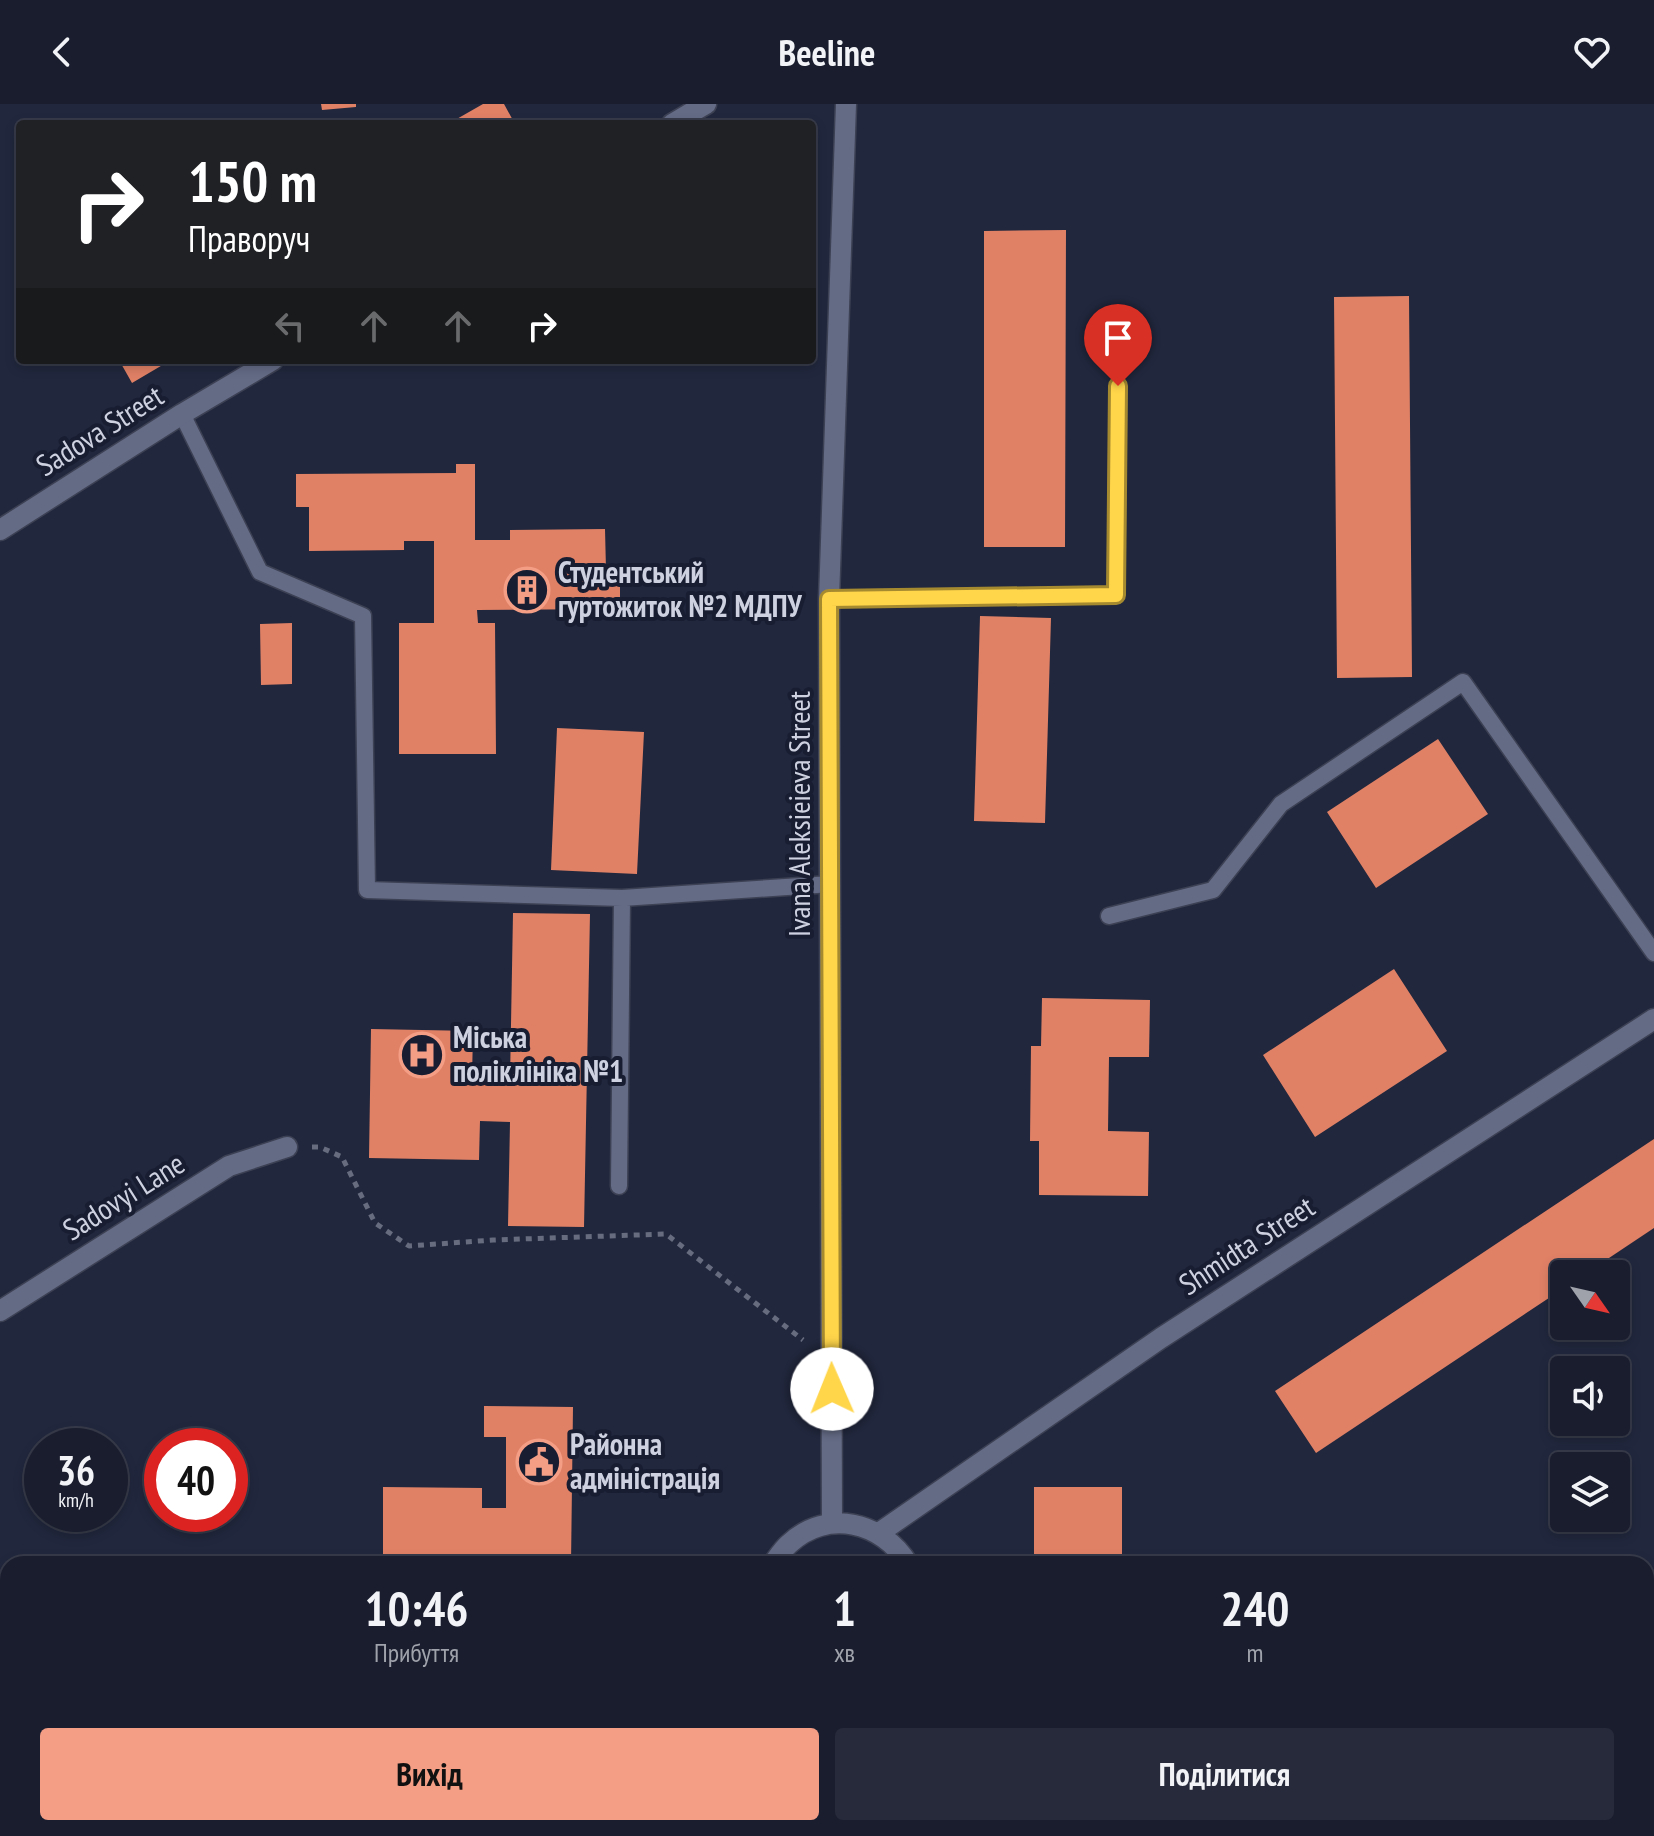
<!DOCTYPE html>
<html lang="uk">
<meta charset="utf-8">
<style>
body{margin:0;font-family:"PT Sans Narrow",sans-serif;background:#262a3a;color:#f1f3f6;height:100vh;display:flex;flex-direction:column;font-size:30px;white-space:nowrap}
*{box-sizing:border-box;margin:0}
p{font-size:26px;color:#9fa2aa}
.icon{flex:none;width:44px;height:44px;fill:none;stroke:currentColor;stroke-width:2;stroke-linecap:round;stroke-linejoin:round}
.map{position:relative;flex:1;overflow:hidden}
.sheet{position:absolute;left:0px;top:1452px;width:1654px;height:280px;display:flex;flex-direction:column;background:#191d2e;border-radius:24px 24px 0 0;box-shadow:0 4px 12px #0003,0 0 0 2px #373b4a}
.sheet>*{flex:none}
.top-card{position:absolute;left:16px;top:16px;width:800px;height:244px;border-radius:8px;box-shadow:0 4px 12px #0003,0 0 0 2px #373b4a;background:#202124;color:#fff;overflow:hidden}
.needle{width:52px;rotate:124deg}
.buttons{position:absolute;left:1550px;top:1156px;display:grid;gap:16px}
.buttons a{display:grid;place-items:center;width:80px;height:80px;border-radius:8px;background:#191d2e;box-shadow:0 4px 12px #0003,0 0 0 2px #373b4a;font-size:40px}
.speed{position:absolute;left:24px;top:1324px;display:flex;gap:16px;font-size:40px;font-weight:700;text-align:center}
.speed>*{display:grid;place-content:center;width:104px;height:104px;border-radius:50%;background:#191d2e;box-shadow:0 4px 12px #0003,0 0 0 2px #373b4a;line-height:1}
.speed small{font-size:20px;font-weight:400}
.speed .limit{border:12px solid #d22;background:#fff;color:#111}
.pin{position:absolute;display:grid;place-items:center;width:68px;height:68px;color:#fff;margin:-82px -34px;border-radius:50% 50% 50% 0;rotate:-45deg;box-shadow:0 0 8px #0007}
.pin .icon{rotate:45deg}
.me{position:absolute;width:88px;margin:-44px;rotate:359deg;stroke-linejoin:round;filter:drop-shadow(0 0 6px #0008)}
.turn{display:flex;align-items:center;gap:28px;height:168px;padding:0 40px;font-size:36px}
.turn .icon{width:104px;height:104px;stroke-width:2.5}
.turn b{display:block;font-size:56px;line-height:68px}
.lanes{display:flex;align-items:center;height:76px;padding:0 40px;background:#0003;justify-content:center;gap:40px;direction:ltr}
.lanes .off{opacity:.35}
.eta{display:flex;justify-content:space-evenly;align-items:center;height:136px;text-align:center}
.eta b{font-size:48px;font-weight:700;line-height:56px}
.cta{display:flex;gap:16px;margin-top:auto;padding:16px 40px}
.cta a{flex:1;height:92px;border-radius:8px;background:#f49e86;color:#111;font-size:32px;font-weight:700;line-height:92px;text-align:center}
.cta a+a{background:#262a3a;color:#f1f3f6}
header{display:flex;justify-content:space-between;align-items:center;height:104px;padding:0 40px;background:#191d2e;font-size:36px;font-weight:700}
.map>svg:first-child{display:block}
</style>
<header><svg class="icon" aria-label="back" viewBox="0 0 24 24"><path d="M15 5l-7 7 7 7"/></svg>Beeline<svg class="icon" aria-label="heart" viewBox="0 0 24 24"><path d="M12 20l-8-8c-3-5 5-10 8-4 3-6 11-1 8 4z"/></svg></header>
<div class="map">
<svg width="1654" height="1732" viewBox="0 0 1654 1732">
<rect width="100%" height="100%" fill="#21273d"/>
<!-- building -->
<path fill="#e08166" d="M321,0H356V3L322,6Z
M483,0H504L515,20H448Z
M1066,126L1065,443H984V127Z
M1409,192L1412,573L1337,574L1334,193Z
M119,256H171L132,279Z
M456,360H475V436H510V426L605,425L606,466H620V505L477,506L478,519H495L496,650H399V519H434V437H404V446L309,447V403H296V370L456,369Z
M980,512L1051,514L1045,719L974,717Z
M292,519V580L261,581L260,520Z
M557,624L644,628L637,770L551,766Z
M1438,635L1488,710L1376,784L1327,708Z
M513,809L590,810L584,1123L508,1122L510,1018L480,1017L479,1056L369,1054L371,925L473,927L472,975L510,976Z
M1394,865L1447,947L1315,1033L1263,951Z
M1042,894L1150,896L1149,953H1109L1108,1027L1149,1028L1148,1092L1039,1091V1037H1030L1031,942H1041Z
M1654,1035V1124L1585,1170H1564V1184L1316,1349L1275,1287Z
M484,1302L573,1303L571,1460H504V1454H485V1460H383V1383L482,1384V1404H506V1333H484Z
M1034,1383H1122V1460H1034Z
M1646,1704L1654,1716V1732H1542L1554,1724H1646Z
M1468,1724H1500L1505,1732H1456Z"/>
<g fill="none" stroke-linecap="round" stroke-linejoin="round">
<!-- lane casing -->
<g stroke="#3d4154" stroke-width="19">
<path id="lane" d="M182,310L260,468L363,512L367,786L622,794
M829,495L1116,491L1118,282
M1109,812L1213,786L1281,700L1463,578L1654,849
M619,1082L622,794L831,780
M645,1724L648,1732"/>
</g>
<!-- street casing -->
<g stroke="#3d4154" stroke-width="23">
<path id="street" d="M672,20L706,0
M0,426L182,310L273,256
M0,1207L229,1062L287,1043"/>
</g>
<!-- secondary casing -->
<g stroke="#3d4154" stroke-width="23">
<path id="secondary" d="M832,1419L829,495L846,0
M879,1429L1161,1234L1654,915
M773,1460C778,1453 783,1445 789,1440C827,1404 883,1418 908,1460
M1019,1724L1025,1732
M532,1732L544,1724
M823,1732V1724"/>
</g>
<!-- path -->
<path stroke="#676c7f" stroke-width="5" stroke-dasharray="6 6" stroke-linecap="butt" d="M312,1043H320L342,1053L375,1119L409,1142L493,1136L666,1130L803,1236"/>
<!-- lane -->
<use href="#lane" stroke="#646b85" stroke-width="16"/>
<!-- street -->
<use href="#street" stroke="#646b85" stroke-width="20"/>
<!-- secondary -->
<use href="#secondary" stroke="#646b85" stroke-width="20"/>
</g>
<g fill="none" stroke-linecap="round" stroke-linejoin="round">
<!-- route casing -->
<g stroke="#a68a30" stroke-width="20">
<path id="route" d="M832,1285L829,495L1116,491L1118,282"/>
</g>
<!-- route -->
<use href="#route" stroke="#ffd54a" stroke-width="14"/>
</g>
<!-- icons -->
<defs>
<g id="building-ring" transform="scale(2.3)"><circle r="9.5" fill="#181d32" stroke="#f49e86" stroke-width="1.5"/><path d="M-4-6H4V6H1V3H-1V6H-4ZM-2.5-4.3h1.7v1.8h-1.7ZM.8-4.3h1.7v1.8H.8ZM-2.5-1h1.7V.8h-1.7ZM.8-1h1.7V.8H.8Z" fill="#f49e86"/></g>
<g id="hospital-ring" transform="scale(2.3)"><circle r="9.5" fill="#181d32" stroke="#f49e86" stroke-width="1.5"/><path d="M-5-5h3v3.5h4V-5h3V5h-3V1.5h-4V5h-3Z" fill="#f49e86"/></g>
<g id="civic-ring" transform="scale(2.3)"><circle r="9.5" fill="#181d32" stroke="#f49e86" stroke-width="1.5"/><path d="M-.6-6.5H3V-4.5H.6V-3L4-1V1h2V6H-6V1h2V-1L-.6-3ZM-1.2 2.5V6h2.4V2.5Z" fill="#f49e86"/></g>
</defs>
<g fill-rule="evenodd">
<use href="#building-ring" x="527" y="486"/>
<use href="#hospital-ring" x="422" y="951"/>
<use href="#civic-ring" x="539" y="1358"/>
</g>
<g text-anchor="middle" stroke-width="8" stroke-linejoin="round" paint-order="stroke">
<!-- street labels -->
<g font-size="30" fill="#cdd1e0" stroke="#181d32">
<text transform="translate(100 327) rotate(-32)" y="10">Sadova Street</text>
<text transform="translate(800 710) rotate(-90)" y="10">Ivana Aleksieieva Street</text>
<text transform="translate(124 1093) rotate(-32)" y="10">Sadovyi Lane</text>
<text transform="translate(1247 1142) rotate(-33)" y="10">Shmidta Street</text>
</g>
<!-- poi labels -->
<g font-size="30" font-weight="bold" fill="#cdd1e0" stroke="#181d32" text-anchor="start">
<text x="558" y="479">Студентський<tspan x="558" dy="34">гуртожиток №2 МДПУ</tspan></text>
<text x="453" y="944">Міська<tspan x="453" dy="34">поліклініка №1</tspan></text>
<text x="570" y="1351">Районна<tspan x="570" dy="34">адміністрація</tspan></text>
</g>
</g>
</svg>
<div class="buttons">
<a><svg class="needle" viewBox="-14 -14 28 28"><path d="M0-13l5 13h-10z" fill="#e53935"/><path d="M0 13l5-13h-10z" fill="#9fa2aa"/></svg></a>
<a><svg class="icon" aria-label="sound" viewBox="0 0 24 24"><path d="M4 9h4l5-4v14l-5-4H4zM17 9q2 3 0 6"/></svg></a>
<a><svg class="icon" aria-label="layers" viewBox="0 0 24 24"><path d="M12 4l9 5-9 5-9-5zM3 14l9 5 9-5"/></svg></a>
</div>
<div class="speed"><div>36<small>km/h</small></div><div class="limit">40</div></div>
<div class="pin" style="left:1118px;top:282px;background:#d93025"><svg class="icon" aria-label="arrive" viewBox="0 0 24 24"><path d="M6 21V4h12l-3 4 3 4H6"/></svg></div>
<svg class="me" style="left:832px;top:1285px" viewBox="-20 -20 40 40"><circle r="19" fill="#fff"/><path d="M0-13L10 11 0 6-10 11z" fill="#ffd54a"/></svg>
<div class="top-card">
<div class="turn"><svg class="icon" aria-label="right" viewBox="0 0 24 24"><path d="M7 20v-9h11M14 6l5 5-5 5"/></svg><div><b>150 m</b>Праворуч</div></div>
<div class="lanes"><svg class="icon off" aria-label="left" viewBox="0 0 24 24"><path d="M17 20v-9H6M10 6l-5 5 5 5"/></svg><svg class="icon off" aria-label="ahead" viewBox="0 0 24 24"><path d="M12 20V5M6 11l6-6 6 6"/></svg><svg class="icon off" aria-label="ahead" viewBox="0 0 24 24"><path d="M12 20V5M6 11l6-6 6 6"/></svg><svg class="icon" aria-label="right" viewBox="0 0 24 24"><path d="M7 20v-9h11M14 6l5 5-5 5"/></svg></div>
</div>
<section class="sheet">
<div class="eta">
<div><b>10:46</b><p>Прибуття</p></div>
<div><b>1</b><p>хв</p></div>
<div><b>240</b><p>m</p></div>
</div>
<div class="cta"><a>Вихід</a><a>Поділитися</a></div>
</section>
</div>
